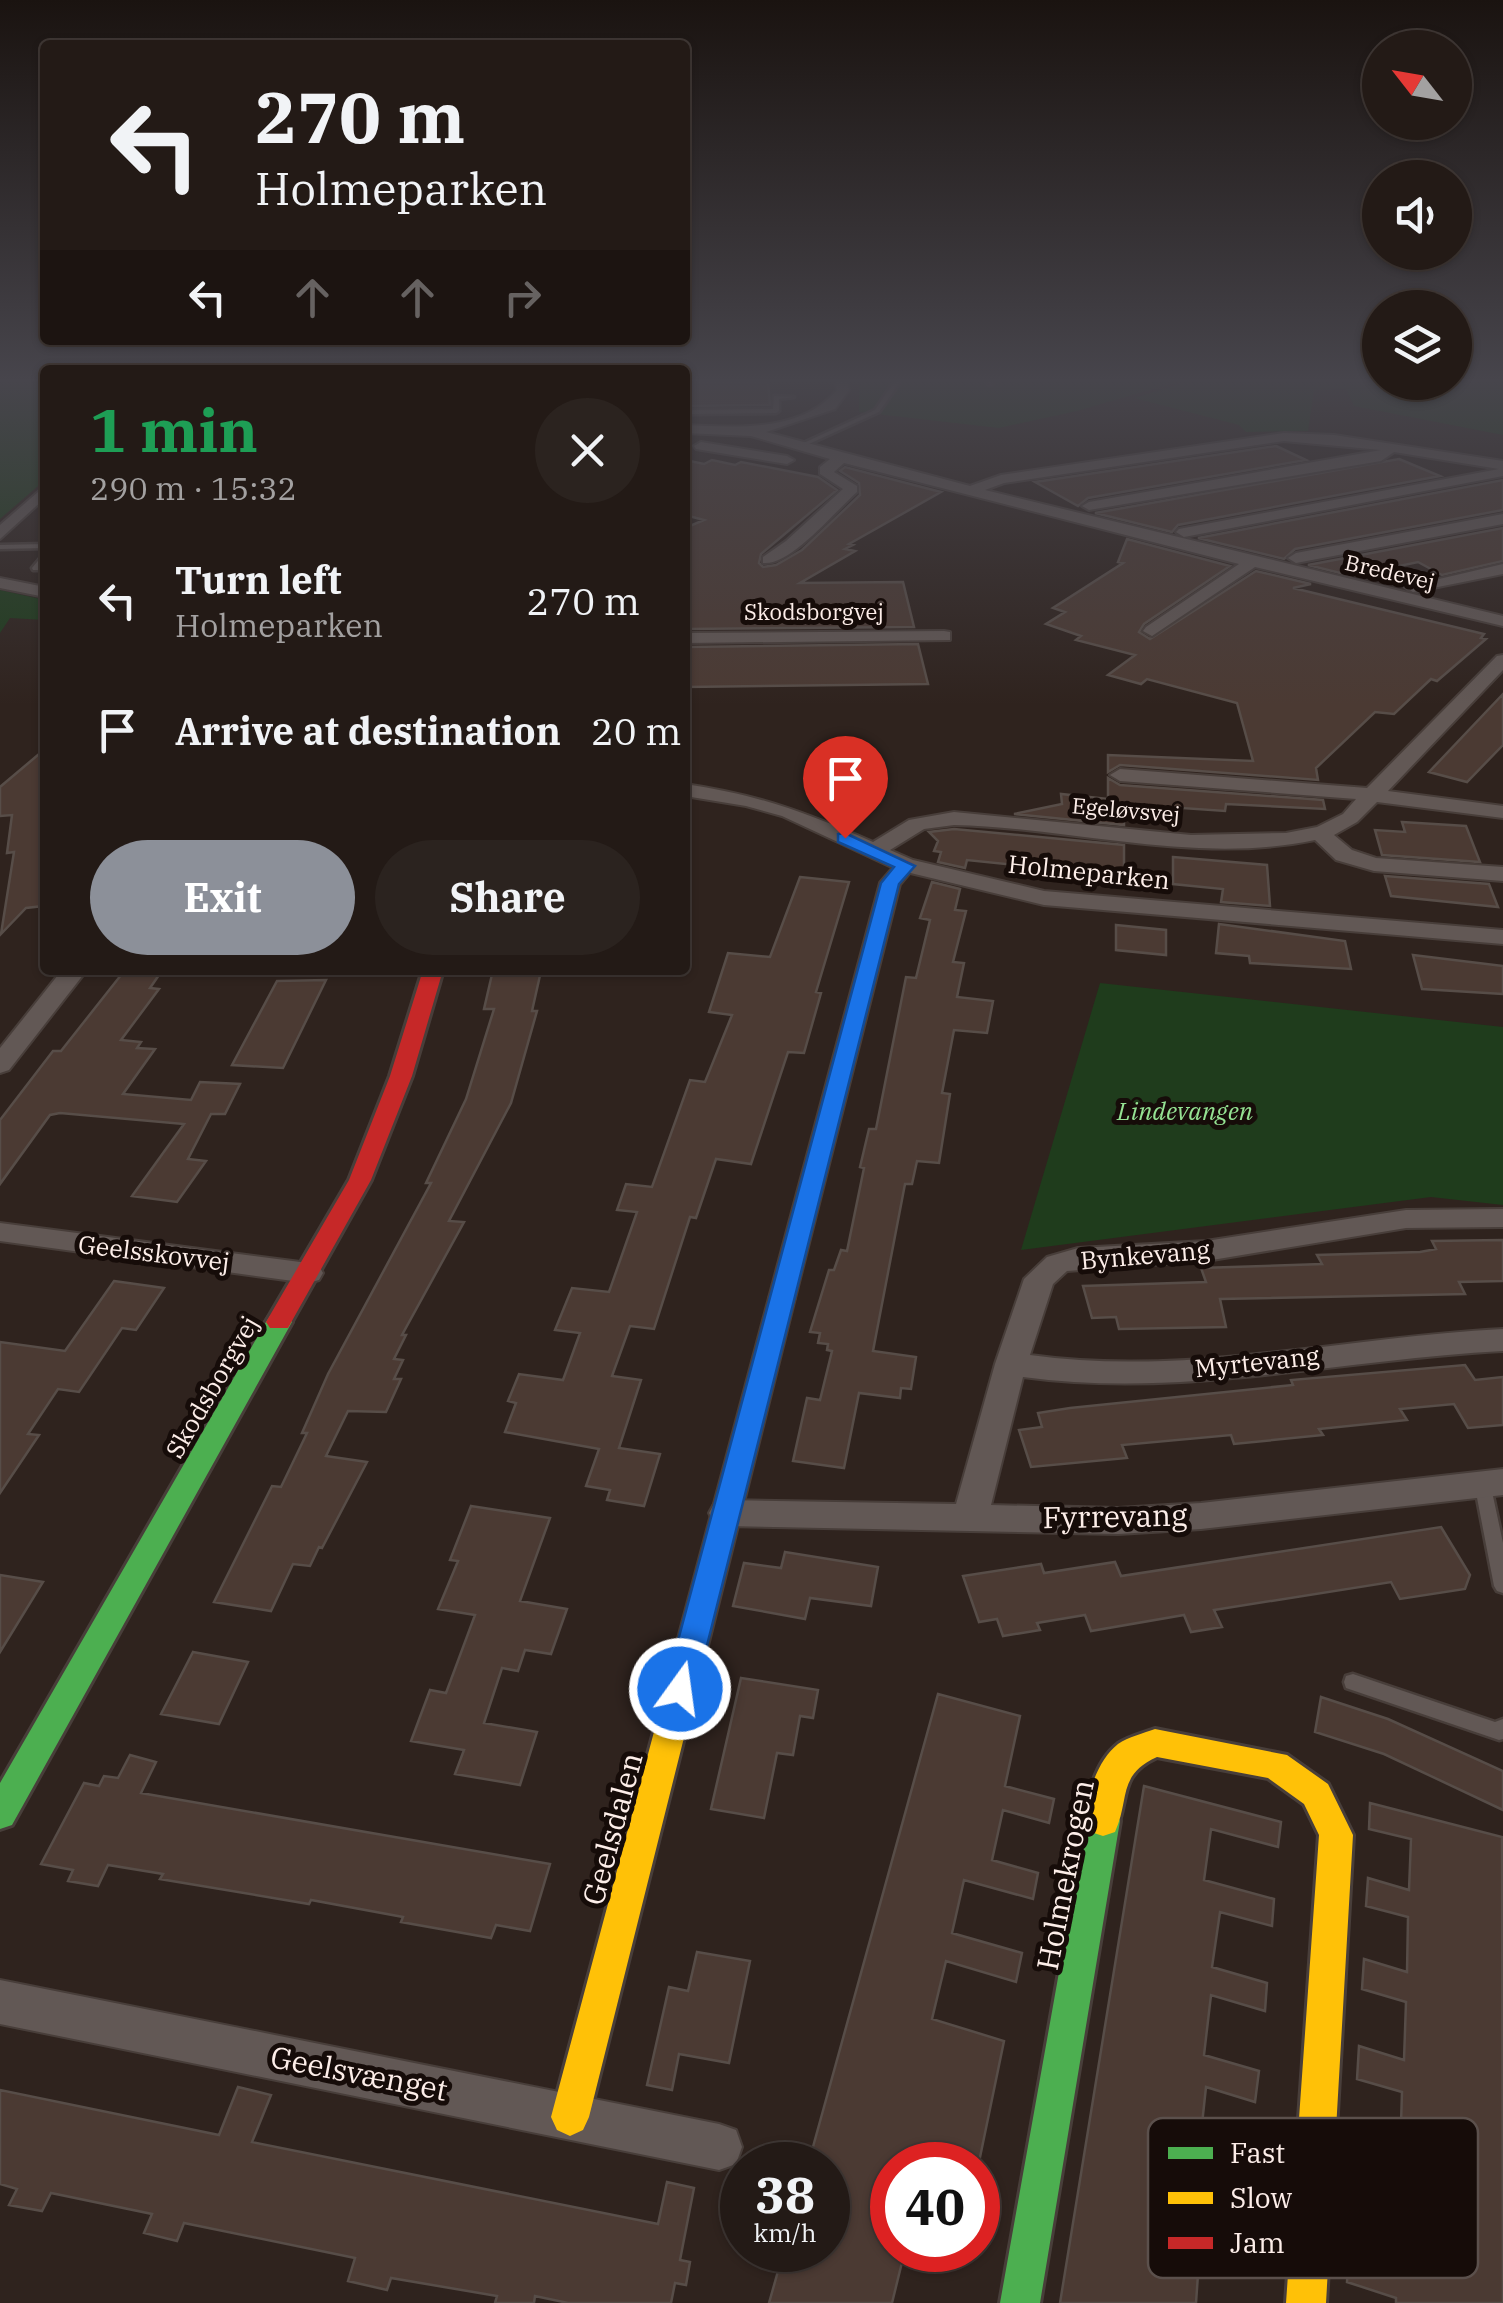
<!DOCTYPE html>
<meta charset="utf-8">
<style>
body{margin:0;font-family:"IBM Plex Serif",serif;background:#2b231f;color:#f1f3f6;height:100vh;display:flex;flex-direction:column;font-size:38px;white-space:nowrap}
*{box-sizing:border-box;margin:0}
p{font-size:32px;color:#a3a1a1}
.icon{flex:none;width:55px;height:55px;fill:none;stroke:currentColor;stroke-width:2;stroke-linecap:round;stroke-linejoin:round}
.map{position:relative;flex:1;overflow:hidden}
.details{position:absolute;left:40px;top:365px;width:650px;height:610px;display:flex;flex-direction:column;background:#231a16;border-radius:10px;box-shadow:0 2px 8px #0004,0 0 0 2px #403835}
.details>*{flex:none}
.guide{position:absolute;left:40px;top:40px;width:650px;height:305px;border-radius:10px;box-shadow:0 2px 8px #0004,0 0 0 2px #403835;background:#231a16;color:#f1f3f6;overflow:hidden}
.needle{width:65px;rotate:301deg}
.fabs{position:absolute;left:1362px;top:30px;display:grid;gap:20px}
.fabs a{display:grid;place-items:center;width:110px;height:110px;border-radius:50%;background:#231a16;box-shadow:0 2px 8px #0004,0 0 0 2px #403835;font-size:50px}
.speed{position:absolute;left:720px;top:2142px;display:flex;gap:20px;font-size:50px;font-weight:700;text-align:center}
.speed>*{display:grid;place-content:center;width:130px;height:130px;border-radius:50%;background:#231a16;box-shadow:0 2px 8px #0004,0 0 0 2px #403835;line-height:1}
.speed small{font-size:25px;font-weight:400}
.speed .limit{border:15px solid #d22;background:#fff;color:#111}
.pin{position:absolute;display:grid;place-items:center;width:85px;height:85px;color:#fff;margin:-102px -42px;border-radius:50% 50% 50% 0;rotate:-45deg;box-shadow:0 0 10px #0007}
.pin .icon{rotate:45deg}
.me{position:absolute;width:110px;margin:-55px;rotate:14deg;stroke-linejoin:round;filter:drop-shadow(0 0 8px #0008)}
.turn{display:flex;align-items:center;gap:35px;height:210px;padding:0 50px;font-size:45px}
.turn .icon{width:130px;height:130px;stroke-width:2.5}
.turn b{display:block;font-size:70px;line-height:85px}
.lanes{display:flex;align-items:center;height:95px;padding:0 50px;background:#0003;justify-content:center;gap:50px;direction:ltr}
.lanes .off{opacity:.35}
.round{display:grid;place-items:center;flex:none;width:105px;height:105px;border-radius:52px;background:#2b231f}
.overview{display:flex;align-items:center;justify-content:space-between;height:170px;padding:0 50px}
h1{font-size:60px;font-weight:700;line-height:75px;color:#1e9e55}
.button{display:flex;gap:20px;margin-top:auto;padding:20px 50px}
.button a{flex:1;height:115px;border-radius:60px;background:#8c9099;color:#fff;font-size:40px;font-weight:700;line-height:115px;text-align:center}
.button a+a{background:#2b231f;color:#f1f3f6}
ul{padding:0;list-style:none}
li{display:flex;align-items:center;gap:30px;height:130px;padding:0 50px}
li div{flex:1}
li b{display:block;font-size:38px}
li em{font-style:normal}
.map>svg:first-child{display:block}
</style>
<div class="map">
<svg width="1503" height="2303" viewBox="0 0 1503 2303">
<rect width="100%" height="100%" fill="#2f231e"/>
<!-- green -->
<path fill="#1f3c1c" d="M0,382H45V480L0,519Z
M859,382H1177L1077,411L999,428L859,412Z
M1187,382H1503V435L1354,406L1346,389L1314,390L1308,431L1246,432L1239,425L1134,398Z
M0,590L45,600V620L10,618L0,633Z
M1100,983L1503,1027V1205L1431,1197L1021,1250Z"/>
<!-- building -->
<path fill="#4b3a33" stroke="#574d48" stroke-width="2.5" d="M685,382H768L770,405L685,406Z
M1276,446L1306,460L1088,498L1078,506L1035,482Z
M1399,459L1440,476L1178,525L1172,532L1095,513Z
M685,460L704,464L712,460L735,465L741,462L818,477L837,490L761,554L759,563L763,567L776,565L802,550L860,495L859,483L840,471L845,467L941,492L849,544L853,545L845,549L855,551L800,583L903,582L914,627L685,629V528L704,520L685,515Z
M1503,480V510L1295,549L1284,559L1198,538Z
M1503,528V561L1442,575L1418,562L1352,576L1308,565Z
M1127,539L1230,566L1144,624L1139,632L1150,639L1256,571L1311,584L1293,588L1484,634L1481,638L1486,639L1437,681L1431,679L1394,714L1375,712L1316,768L1318,780L1120,765L1108,772V755L1253,761L1237,703L1147,679L1141,684L1108,675L1135,655L1076,640L1081,636L1046,624L1065,612L1053,608L1123,563L1118,562Z
M918,644L928,684L685,687V647Z
M1503,694V745L1467,782L1429,772Z
M45,749V900L43,906L26,908L1,934L14,852L7,853L12,815L0,816V787Z
M819,755L847,757L845,766L863,768L852,796L818,792L821,785L807,784Z
M1108,778L1120,785L1323,800L1325,809L1226,804L1225,811L1124,804V825L1014,814L1062,804L1061,794L1108,799Z
M1402,822L1466,826L1480,862L1382,855L1375,830L1405,832Z
M954,829L1124,845V870L1079,867L1076,871L967,860L965,868L938,862L941,852L934,851L938,841L929,832Z
M1173,857L1267,865L1270,906L1221,902L1223,889L1173,884Z
M1385,876L1489,884L1498,907L1391,896Z
M800,877L849,882L816,992L821,993L804,1053L788,1052L751,1164L716,1159L696,1218L690,1217L654,1329L630,1326L612,1376L641,1380L619,1448L660,1454L644,1506L607,1500L610,1490L586,1486L599,1449L505,1432L516,1403L508,1401L519,1374L563,1380L580,1333L555,1330L572,1288L609,1292L637,1212L617,1210L626,1184L652,1187L690,1080L705,1082L732,1015L709,1012L728,953L770,957Z
M932,882L960,889L955,910L966,911L953,962L964,963L957,997L993,1001L987,1033L954,1030L942,1093L950,1094L939,1163L917,1161L912,1184H905L873,1351L916,1357L911,1389L901,1388L900,1398L859,1393L844,1468L793,1461L807,1398L820,1400L832,1351L827,1350L828,1344L818,1343L820,1333L810,1332L829,1270H834L841,1250L847,1251L864,1168L860,1167L869,1129H876L906,977L916,978L930,920L920,918Z
M1219,924L1345,941L1351,969L1250,963L1249,956L1216,953Z
M1116,925L1166,930V955L1116,950Z
M1413,955L1503,966V994L1422,989Z
M125,970L161,972L150,988L159,989L121,1040L141,1042L137,1048L155,1049L123,1094L191,1100L200,1082L240,1084L225,1114H211L188,1159L206,1161L177,1202L132,1196L184,1124L60,1113L50,1115L0,1184V1120L53,1051H61Z
M493,970L541,971L532,1011H537L511,1103L449,1221L464,1222L402,1335H406L394,1359L403,1360L394,1379H401L386,1412L348,1411L326,1456L367,1462L322,1548L319,1547L310,1566L293,1564L271,1611L214,1602L272,1486L281,1487L307,1433H302L328,1374L431,1183H426L466,1099L494,1009H484Z
M326,980L283,1068L232,1065L277,981Z
M1503,1240V1281L1459,1282L1465,1294L1220,1299L1226,1327L1119,1329L1116,1317L1092,1318L1083,1286L1206,1282L1201,1268L1322,1264L1317,1255L1420,1252L1436,1249L1432,1241Z
M114,1281L164,1288L136,1330L122,1328L79,1392L58,1389L28,1434L39,1435L0,1493V1342L65,1351Z
M1465,1365L1475,1380L1503,1377V1425L1468,1428L1454,1404L1400,1409L1407,1420L1319,1429L1323,1435L1234,1444L1231,1435L1122,1445L1127,1458L1031,1467L1019,1430L1042,1427L1038,1413L1070,1408L1293,1385L1291,1380Z
M471,1506L550,1518L520,1601L567,1609L551,1654L525,1650L518,1671L502,1668L484,1723L537,1732L520,1785L455,1774L464,1750L411,1741L430,1690L446,1693L475,1615L438,1609L458,1561L450,1560Z
M1441,1527L1470,1575L1465,1589L1400,1599L1391,1582L1214,1610L1222,1627L1191,1632L1184,1615L1091,1631L1085,1615L1037,1623L1040,1630L1003,1636L997,1619L979,1622L963,1576L1041,1564L1044,1573L1115,1562L1121,1576Z
M785,1552L878,1567L871,1606L810,1598L805,1619L733,1606L744,1563L781,1568Z
M0,1575L43,1582L0,1652Z
M193,1652L248,1662L219,1724L161,1714Z
M741,1678L818,1690L813,1718L800,1716L793,1755L777,1753L764,1818L711,1809Z
M938,1694L1020,1716L1005,1786L1054,1799L1049,1823L1003,1810L992,1860L1038,1873L1033,1899L964,1880L952,1933L1022,1953L1016,1982L946,1961L932,2019L1004,2041L978,2167L928,2151L925,2165H892L885,2210L892,2213V2250H905L892,2303H769L784,2250H828V2165H808Z
M1321,1697L1388,1719L1503,1771V1810L1384,1754L1315,1732Z
M130,1755L156,1762L141,1793L550,1864L530,1931L496,1925L491,1938L401,1922L403,1917L311,1900L309,1904L160,1879L163,1874L108,1865L98,1886L68,1881L73,1870L41,1864L84,1783L99,1786L104,1776L118,1778Z
M1144,1786L1281,1822L1278,1847L1211,1829L1204,1880L1274,1899L1272,1926L1220,1912L1212,1967L1267,1983L1265,2011L1211,1995L1204,2055L1259,2071L1255,2102L1206,2087L1199,2152L1249,2168L1246,2202L1167,2177L1158,2246L1199,2260L1196,2303H1060Z
M1370,1803L1502,1837L1503,2303H1396V2298L1347,2282L1349,2244L1397,2259L1399,2191L1352,2177L1354,2142L1400,2155L1402,2092L1357,2079L1359,2046L1404,2060L1406,2002L1362,1989L1364,1959L1407,1972L1408,1917L1366,1906L1368,1878L1409,1890L1411,1839L1369,1829Z
M697,1952L750,1961L729,2063L679,2054L672,2090L647,2085L669,1987L688,1991Z
M238,2087L271,2095L252,2142L658,2224L667,2182L694,2188L680,2260L690,2262L686,2285L675,2283L671,2303H568L535,2296L534,2303H495L497,2296L391,2278L387,2290L348,2281L355,2258L184,2223L177,2241L144,2233L152,2214L51,2193L42,2211L9,2205L17,2189L0,2184V2090L219,2135Z"/>
<g fill="none" stroke-linecap="round" stroke-linejoin="round">
<!-- lane casing -->
<g stroke="#483e3a" stroke-width="5">
<path id="lane" d="M894,382H900L879,412L800,448L795,447L875,410Z
M986,382H993V383L990,385Z
M774,396L794,397L779,399V411L776,413L685,414V410L773,409Z
M45,544V548L0,549V545Z
M42,556H45V563L39,570H33L32,568Z
M1482,1476L1488,1477L1490,1482L1503,1543V1593L1497,1591L1494,1586L1474,1482L1476,1477Z
M1353,1674L1495,1722L1503,1719V1739L1499,1740L1346,1688L1344,1682L1346,1676Z"/>
</g>
<!-- street casing -->
<g stroke="#483e3a" stroke-width="4">
<path id="street" d="M835,382H847L849,390L835,409L766,432L970,486L1001,475L1284,433L1334,435L1503,461V476L1184,537L1176,532L1179,529L1499,469L1394,452L1381,461L1089,510L1082,506L1089,502L1381,450L1284,441L1004,483L985,490L1503,616V626L1255,567L1152,636L1143,631L1146,627L1239,564L844,463L834,472L857,486V492C836,510 791,566 763,563V557L786,541L843,489L820,474V467L830,459L751,436L685,433V425C735,427 801,433 837,390Z
M701,442L787,456L794,460L787,464L696,449L694,446Z
M45,486V498L0,539V525Z
M1503,514V524L1296,563L1288,558L1296,553Z
M1503,564V574L1413,592L1405,587Z
M0,578L45,587V597L0,588Z
M944,631L950,632V640L685,643V633Z
M1503,655V670L1388,791L1503,806V818L1377,802L1357,822L1334,835L1352,850L1376,858L1503,867V881L1374,871L1336,860L1315,840C1195,865 1075,828 954,825L924,829L890,850L913,860L1044,891L1503,930V944L1044,905L898,870L782,816L746,806L685,796V784C759,795 805,812 873,842L909,820L954,812L1191,835L1286,833L1317,827L1343,814L1356,799L1120,781L1110,775L1120,769L1367,788L1497,656Z
M62,970H87L9,1070L0,1073V1048Z
M1503,1209V1227L1406,1228L1206,1261L1067,1271L1053,1284L1030,1355C1187,1377 1345,1337 1503,1329V1351C1343,1359 1184,1399 1023,1377L991,1505L1118,1508L1201,1503L1503,1469V1495L1201,1529L1118,1534L726,1526L714,1522L709,1513L714,1504L726,1500L956,1504L995,1364L1024,1279L1047,1257L1078,1248L1206,1241L1406,1210Z
M0,1223L308,1263L319,1266L323,1273L319,1280L308,1283L0,1241Z
M0,1980L719,2124L736,2130L742,2147L736,2164L719,2170L0,2024Z"/>
</g>
<!-- fast casing -->
<g stroke="#483e3a" stroke-width="6">
<path id="fast" d="M279,1313L288,1316L292,1322L12,1825L0,1829V1783L266,1322L270,1316Z
M1103,1806L1115,1810L1120,1821L1040,2303H1000L1086,1821L1091,1810Z"/>
</g>
<!-- slow casing -->
<g stroke="#483e3a" stroke-width="6">
<path id="slow" d="M782,1290L791,1292L794,1298L589,2117L583,2130L570,2136L557,2130L551,2117L770,1298L773,1292Z
M1155,1729L1287,1755L1328,1784L1353,1835L1326,2303H1286L1319,1835L1304,1804L1268,1778L1157,1757C1117,1775 1130,1799 1115,1832L1103,1836L1091,1832C1080,1807 1096,1761 1118,1744C1128,1737 1144,1733 1155,1729Z"/>
</g>
<!-- jam casing -->
<g stroke="#483e3a" stroke-width="6">
<path id="jam" d="M906,860L915,865L899,884L794,1298L791,1304H773L770,1298L881,883L900,861Z
M423,970H443L412,1076L371,1180L288,1328H270L266,1322L349,1180L390,1076Z"/>
</g>
<!-- lane -->
<use href="#lane" fill="#625855" fill-rule="evenodd"/>
<!-- street -->
<use href="#street" fill="#625855" fill-rule="evenodd"/>
<!-- fast -->
<use href="#fast" fill="#4caf50" fill-rule="evenodd"/>
<!-- slow -->
<use href="#slow" fill="#ffc107" fill-rule="evenodd"/>
<!-- jam -->
<use href="#jam" fill="#c62828" fill-rule="evenodd"/>
</g>
<!-- sky -->
<linearGradient id="sky" x2="0" y2="1"><stop stop-color="#1a1310"/><stop offset="0.54" stop-color="#47454c"/><stop offset="1" stop-color="#47454c" stop-opacity="0"/></linearGradient>
<rect width="1503" height="705" fill="url(#sky)"/>
<!-- route -->
<path fill="#1a73e8" stroke="#114b97" stroke-width="2.5" d="M845,833L915,866L899,884L696,1689L692,1698L680,1702L669,1698L665,1689L881,883L894,867L838,842V834Z"/>
<g text-anchor="middle" stroke-width="10" stroke-linejoin="round" paint-order="stroke">
<!-- far-street labels -->
<g font-size="22" fill="#fdeee9" stroke="#160c09">
<text transform="translate(1390 572) rotate(13)" y="8">Bredevej</text>
<text x="814" y="620">Skodsborgvej</text>
<text transform="translate(1126 810) rotate(5)" y="8">Egeløvsvej</text>
</g>
<!-- street labels -->
<g font-size="25" fill="#fdeee9" stroke="#160c09">
<text transform="translate(1089 872) rotate(6)" y="9">Holmeparken</text>
<text transform="translate(154 1253) rotate(7)" y="9">Geelsskovvej</text>
<text transform="translate(1145 1255) rotate(-5)" y="9">Bynkevang</text>
<text transform="translate(1257 1362) rotate(-6)" y="9">Myrtevang</text>
<text transform="translate(212 1387) rotate(-60)" y="9">Skodsborgvej</text>
</g>
<!-- park labels -->
<g font-size="25" font-style="italic" fill="#95e293" stroke="#160c09">
<text x="1185" y="1120">Lindevangen</text>
</g>
<!-- near-street labels -->
<g font-size="30" fill="#fdeee9" stroke="#160c09">
<text transform="translate(1115 1517) rotate(-1)" y="10">Fyrrevang</text>
<text transform="translate(613 1829) rotate(-75)" y="10">Geelsdalen</text>
<text transform="translate(1066 1875) rotate(-79)" y="10">Holmekrogen</text>
<text transform="translate(359 2074) rotate(11)" y="10">Geelsvænget</text>
</g>
</g>
<!-- legend -->
<rect x="1148" y="2118" width="330" height="160" rx="15" fill="#160c09" stroke="#5b504c" stroke-width="2.5"/>
<rect x="1168" y="2147" width="45" height="12" fill="#4caf50"/>
<rect x="1168" y="2192" width="45" height="12" fill="#ffc107"/>
<rect x="1168" y="2237" width="45" height="12" fill="#c62828"/>
<g font-size="28" fill="#fdeee9">
<text x="1230" y="2163">Fast</text>
<text x="1230" y="2208">Slow</text>
<text x="1230" y="2253">Jam</text>
</g>
</svg>
<div class="fabs">
<a><svg class="needle" viewBox="-14 -14 28 28"><path d="M0-13l5 13h-10z" fill="#e53935"/><path d="M0 13l5-13h-10z" fill="#a3a1a1"/></svg></a>
<a><svg class="icon" aria-label="sound" viewBox="0 0 24 24"><path d="M4 9h4l5-4v14l-5-4H4zM17 9q2 3 0 6"/></svg></a>
<a><svg class="icon" aria-label="layers" viewBox="0 0 24 24"><path d="M12 4l9 5-9 5-9-5zM3 14l9 5 9-5"/></svg></a>
</div>
<div class="speed"><div>38<small>km/h</small></div><div class="limit">40</div></div>
<div class="pin" style="left:845px;top:838px;background:#d93025"><svg class="icon" aria-label="arrive" viewBox="0 0 24 24"><path d="M6 21V4h12l-3 4 3 4H6"/></svg></div>
<svg class="me" style="left:680px;top:1689px" viewBox="-20 -20 40 40"><circle r="17" fill="#1a73e8" stroke="#fff" stroke-width="3"/><path d="M0-11L8 9 0 5-8 9z" fill="#fff"/></svg>
<div class="guide">
<div class="turn"><svg class="icon" aria-label="left" viewBox="0 0 24 24"><path d="M17 20v-9H6M10 6l-5 5 5 5"/></svg><div><b>270 m</b>Holmeparken</div></div>
<div class="lanes"><svg class="icon" aria-label="left" viewBox="0 0 24 24"><path d="M17 20v-9H6M10 6l-5 5 5 5"/></svg><svg class="icon off" aria-label="ahead" viewBox="0 0 24 24"><path d="M12 20V5M6 11l6-6 6 6"/></svg><svg class="icon off" aria-label="ahead" viewBox="0 0 24 24"><path d="M12 20V5M6 11l6-6 6 6"/></svg><svg class="icon off" aria-label="right" viewBox="0 0 24 24"><path d="M7 20v-9h11M14 6l5 5-5 5"/></svg></div>
</div>
<section class="details">
<div class="overview"><div><h1>1 min</h1><p>290 m · 15:32</p></div><a class="round"><svg class="icon" aria-label="close" viewBox="0 0 24 24"><path d="M6 6l12 12M18 6L6 18"/></svg></a></div>
<ul>
<li><svg class="icon" aria-label="left" viewBox="0 0 24 24"><path d="M17 20v-9H6M10 6l-5 5 5 5"/></svg><div><b>Turn left</b><p>Holmeparken</p></div><em>270 m</em></li>
<li><svg class="icon" aria-label="arrive" viewBox="0 0 24 24"><path d="M6 21V4h12l-3 4 3 4H6"/></svg><div><b>Arrive at destination</b></div><em>20 m</em></li>
</ul>
<div class="button"><a>Exit</a><a>Share</a></div>
</section>
</div>
